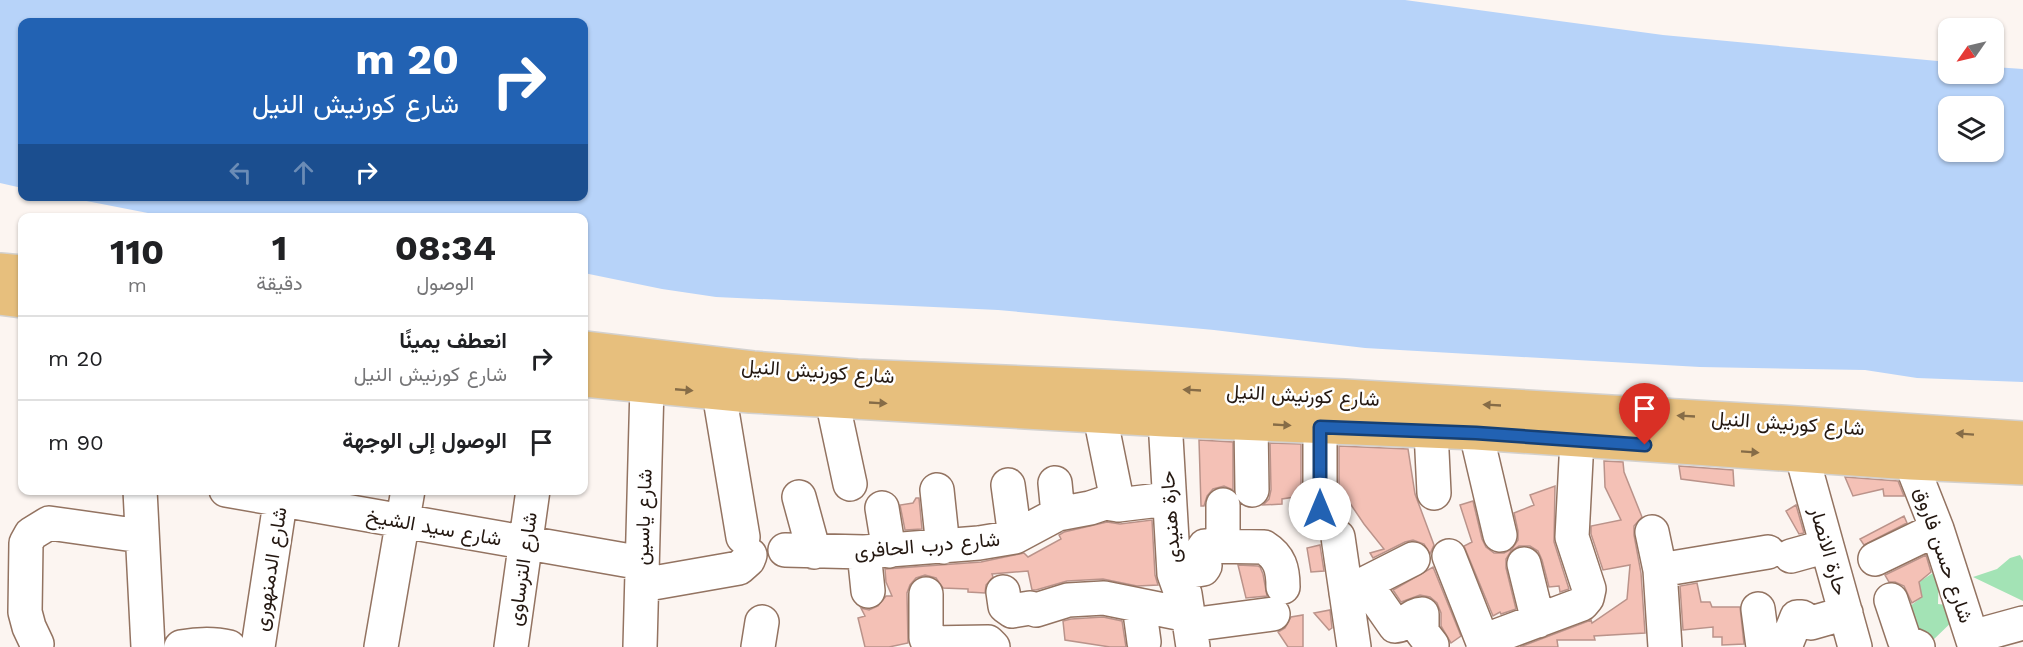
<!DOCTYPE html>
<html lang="ar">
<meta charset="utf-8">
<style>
body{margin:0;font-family:"Work Sans",Vazirmatn,sans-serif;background:#f6f6f6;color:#202124;direction:rtl;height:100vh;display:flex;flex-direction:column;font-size:22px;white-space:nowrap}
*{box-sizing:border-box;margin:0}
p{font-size:20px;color:#757577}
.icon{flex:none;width:33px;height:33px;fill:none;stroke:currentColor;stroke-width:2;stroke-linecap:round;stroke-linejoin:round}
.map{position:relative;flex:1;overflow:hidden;direction:ltr}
.panel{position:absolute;left:18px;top:213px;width:570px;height:282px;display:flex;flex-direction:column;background:#fff;border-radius:12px;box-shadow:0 2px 4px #0004;direction:rtl}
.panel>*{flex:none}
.guide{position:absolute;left:18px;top:18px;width:570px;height:183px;border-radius:12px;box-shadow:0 2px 4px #0004;direction:rtl;background:#2262b3;color:#fff;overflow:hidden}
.needle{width:39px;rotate:236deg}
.fabs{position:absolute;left:1938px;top:18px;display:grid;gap:12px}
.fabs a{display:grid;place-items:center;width:66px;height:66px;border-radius:12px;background:#fff;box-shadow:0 2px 4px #0004;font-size:30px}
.pin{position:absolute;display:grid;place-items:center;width:51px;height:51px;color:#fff;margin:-62px -26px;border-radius:50% 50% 50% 0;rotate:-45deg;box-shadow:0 0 6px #0007}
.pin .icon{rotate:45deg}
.me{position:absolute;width:66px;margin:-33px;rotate:0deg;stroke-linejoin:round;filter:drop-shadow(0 0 4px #0008)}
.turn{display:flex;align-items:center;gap:21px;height:126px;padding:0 30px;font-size:27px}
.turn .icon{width:78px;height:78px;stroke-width:2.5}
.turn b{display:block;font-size:42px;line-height:51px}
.lanes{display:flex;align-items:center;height:57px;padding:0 30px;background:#0003;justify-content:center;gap:30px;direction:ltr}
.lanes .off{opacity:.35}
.eta{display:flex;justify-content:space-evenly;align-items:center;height:102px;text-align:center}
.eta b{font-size:36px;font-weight:700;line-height:42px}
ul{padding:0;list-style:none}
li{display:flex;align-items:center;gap:18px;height:84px;padding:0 30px;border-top:2px solid #e0e0e0}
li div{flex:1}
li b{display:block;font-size:22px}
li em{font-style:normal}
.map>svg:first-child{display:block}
</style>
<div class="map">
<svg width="2023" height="647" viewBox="0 0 2023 647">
<rect width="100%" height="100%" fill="#fcf5f1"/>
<!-- green -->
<path fill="#a3e3b5" d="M2020,555L2023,560V601L1973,577L1997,569L2010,558Z
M1939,569L1938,604L1955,606L1958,616L1932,641L1897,616L1922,597L1919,582Z"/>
<!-- water -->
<path fill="#b7d3f9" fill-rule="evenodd" d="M0,0H1405L1663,35L1948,62V74H1994V67L2023,69V382L1917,378L1865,370L1700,367L1365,348L1214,330L998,310L716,297L662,289L584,273V218H171L158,215L66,197L584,196V22H22V188L0,183ZM1948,106H1994V152H1948Z"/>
<!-- building -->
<path fill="#f4c1b6" stroke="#ba938a" stroke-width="1.5" d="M1199,440L1233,442V490L1224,486L1213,489L1207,496L1204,506H1201Z
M1270,443L1301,444V496L1282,499V504L1263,505L1269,499L1271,490Z
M1339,446L1408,449L1415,494L1434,545L1430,554L1424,544L1413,540L1405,542L1373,558L1370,553L1384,549L1364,524L1339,487Z
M1604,461L1623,462L1624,472L1642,517L1634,526V535L1641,573L1645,633L1594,636L1595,640H1557L1558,647H1520L1591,620L1592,623L1627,599L1630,565L1603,570L1591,534V526L1621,520L1605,487Z
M1679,466L1733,470L1734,486L1681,479Z
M1845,477L1898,481L1904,496H1884L1883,489L1853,496Z
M1555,486L1554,542L1569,589L1560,592L1559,586L1549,587L1542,560L1538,551L1530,546H1519L1511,551L1506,559V568L1516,609L1501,614L1500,612L1493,616L1464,546L1472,542L1460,505L1473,501L1482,539L1486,547L1494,553H1504L1512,549L1518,540V531L1514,513L1534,505L1530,495Z
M916,498H919L922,529L905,530L900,505L913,503Z
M1796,505L1804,533L1799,534L1786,511Z
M1904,516L1907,523L1864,545L1860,539Z
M1152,520L1155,575L1158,585L1137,586L1103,579L1067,581L1036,590H1032L1028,571L992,574L993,577L986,585L985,593L968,592V589L943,588L936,578L925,575L916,578L910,585L907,593L908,643L889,647H865L858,618L865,616L861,608L869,610L878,606L886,596H892L886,582L885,569L981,562L1024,553L1028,557L1061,539L1059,535L1064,532L1107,522L1120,524Z
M1320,545L1324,571L1311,572L1307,548Z
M1926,555L1931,572L1919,582L1922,597L1912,603L1904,586L1895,582H1889L1885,575Z
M1238,565L1258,566L1260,567L1263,574L1267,596L1246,598Z
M1433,567L1461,636L1451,643L1441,626V613L1437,603L1430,597L1420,595L1401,602L1393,590Z
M1697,583L1701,602H1710L1712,607H1740L1744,644L1722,645V637H1713V627L1683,630L1680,586Z
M1330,610L1332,628L1329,630L1314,613Z
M1303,615V647H1288L1278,632L1285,628L1291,617Z
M1103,617L1122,621L1126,647H1110L1065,640L1063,621L1071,619Z"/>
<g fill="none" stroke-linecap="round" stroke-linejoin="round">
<!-- minor casing -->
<g stroke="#937361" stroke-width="36">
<path id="minor" d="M719,393L743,537
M832,400L850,484
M1100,416L1118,505
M1165,420L1174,574L1179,588L1185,594L1193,647
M1251,423L1252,490
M1320,427V509
M1431,431L1434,493
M1476,433L1500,535
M1802,456L1855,647
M1911,463L1937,529L1975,647
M1055,483L1058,514
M1008,485L1015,537
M140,490L148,647
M226,490L642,563
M937,490L943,547
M799,497L814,552
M882,508L889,551
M1652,532L1660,570L1665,647
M1338,537L1354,647
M1223,546V505
M785,550L864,552L979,543L1015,537L1058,514L1090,508L1105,503L1118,505L1168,499
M864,552L868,591
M1449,556L1484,645
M1791,556L1827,546
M1875,559L1937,529
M1524,564L1538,621
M1660,570L1768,552
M1174,574L1203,569L1205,566L1203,549L1205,546L1264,547C1280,557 1283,569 1283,587
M1365,583L1395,626C1405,626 1412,614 1422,614V632L1432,645
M642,585L739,568L748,560L750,555
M1003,592L1005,606L1012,611L1030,608L1036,610L1068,600L1104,598L1188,615
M1346,593L1413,559
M926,594V638L928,643L988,642L993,647
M1891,600L1904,639L1909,643L1918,647
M1139,605L1144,642
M1758,609L1763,647
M1190,625L1273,614
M1972,637L2023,623
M37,644L29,627L25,612L26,543L31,534L49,523L141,536
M181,647C197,644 213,643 229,647
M258,647L282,490
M381,647L408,490
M511,647L533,490
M640,647L647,386
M758,647L762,622
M1483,647L1491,638L1582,604L1587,598L1589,589L1572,537L1577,440
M1785,647L1797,617H1802L1811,623L1846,613"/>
</g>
<!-- major casing -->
<g stroke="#d3d1cf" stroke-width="36">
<path id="major" d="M0,270L22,272
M0,298L22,301
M584,348L753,368L857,376L1345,396L1797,423L2023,438
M584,380L750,396L1165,420L1476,433L1911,463L2023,468"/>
</g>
<!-- minor -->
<use href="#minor" stroke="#fff" stroke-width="33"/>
<!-- major -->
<use href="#major" stroke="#e7bf7d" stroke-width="33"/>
</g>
<!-- one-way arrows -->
<defs><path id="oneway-solid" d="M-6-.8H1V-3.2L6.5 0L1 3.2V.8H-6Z" transform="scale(1.5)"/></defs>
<g fill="#866c47">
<use href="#oneway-solid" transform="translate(684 390) rotate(5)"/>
<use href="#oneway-solid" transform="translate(1192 390) rotate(-177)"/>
<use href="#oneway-solid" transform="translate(878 403) rotate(3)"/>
<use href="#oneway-solid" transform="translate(1492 405) rotate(-177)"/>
<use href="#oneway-solid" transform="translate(1686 416) rotate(-177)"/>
<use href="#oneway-solid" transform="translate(1282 425) rotate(3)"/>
<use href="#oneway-solid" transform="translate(1965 434) rotate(-176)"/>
<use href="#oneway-solid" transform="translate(1750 452) rotate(4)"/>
</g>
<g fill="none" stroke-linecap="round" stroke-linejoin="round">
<!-- route casing -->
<g stroke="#164074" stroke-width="15">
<path id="route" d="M1320,509V427L1476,433L1645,445"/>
</g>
<!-- route -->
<use href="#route" stroke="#2262b3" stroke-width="10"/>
</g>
<g text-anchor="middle" stroke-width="5" stroke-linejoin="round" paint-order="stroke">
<!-- street labels -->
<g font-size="20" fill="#241811" stroke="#fff">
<text transform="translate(818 371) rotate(4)" y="7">شارع كورنيش النيل</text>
<text transform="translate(1303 395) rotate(3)" y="7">شارع كورنيش النيل</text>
<text transform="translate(1788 423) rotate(4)" y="7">شارع كورنيش النيل</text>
<text transform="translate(643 517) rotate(-88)" y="7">شارع ياسين</text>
<text transform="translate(1170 517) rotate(-94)" y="7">حارة هنيدى</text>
<text transform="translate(434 527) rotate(10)" y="7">شارع سيد الشيخ</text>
<text transform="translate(927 545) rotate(-5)" y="7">شارع درب الحافرى</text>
<text transform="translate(1829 551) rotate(74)" y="7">حارة الانصار</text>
<text transform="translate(1944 555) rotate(71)" y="7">شارع حسن فاروق</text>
<text transform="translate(270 569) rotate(-81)" y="7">شارع الدمنهورى</text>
<text transform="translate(522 569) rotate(-82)" y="7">شارع الترساوى</text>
</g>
</g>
</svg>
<div class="fabs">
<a><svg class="needle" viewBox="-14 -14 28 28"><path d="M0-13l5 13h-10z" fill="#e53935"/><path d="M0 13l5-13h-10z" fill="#757577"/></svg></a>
<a><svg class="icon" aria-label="layers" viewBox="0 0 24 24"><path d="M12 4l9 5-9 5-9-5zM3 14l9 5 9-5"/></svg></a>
</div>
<div class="pin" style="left:1645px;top:445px;background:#d93025"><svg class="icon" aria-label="arrive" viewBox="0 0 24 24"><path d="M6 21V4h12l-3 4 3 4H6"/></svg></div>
<svg class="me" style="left:1320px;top:509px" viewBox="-20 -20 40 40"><circle r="19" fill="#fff"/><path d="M0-13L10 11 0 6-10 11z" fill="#2262b3"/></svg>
<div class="guide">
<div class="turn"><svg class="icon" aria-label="right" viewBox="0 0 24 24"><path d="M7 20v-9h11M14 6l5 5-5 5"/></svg><div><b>20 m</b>شارع كورنيش النيل</div></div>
<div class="lanes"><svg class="icon off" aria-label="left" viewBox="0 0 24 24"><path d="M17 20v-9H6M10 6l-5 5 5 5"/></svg><svg class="icon off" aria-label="ahead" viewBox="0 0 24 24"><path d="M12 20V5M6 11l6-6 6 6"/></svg><svg class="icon" aria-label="right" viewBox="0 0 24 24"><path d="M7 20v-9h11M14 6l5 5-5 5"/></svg></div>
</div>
<section class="panel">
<div class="eta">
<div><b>08:34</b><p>الوصول</p></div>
<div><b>1</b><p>دقيقة</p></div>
<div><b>110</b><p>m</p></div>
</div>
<ul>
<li><svg class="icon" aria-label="right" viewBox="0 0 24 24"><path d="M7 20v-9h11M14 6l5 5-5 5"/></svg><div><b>انعطف يمينًا</b><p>شارع كورنيش النيل</p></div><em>20 m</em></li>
<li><svg class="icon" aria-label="arrive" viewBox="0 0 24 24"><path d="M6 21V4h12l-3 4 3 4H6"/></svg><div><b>الوصول إلى الوجهة</b></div><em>90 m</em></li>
</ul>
</section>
</div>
